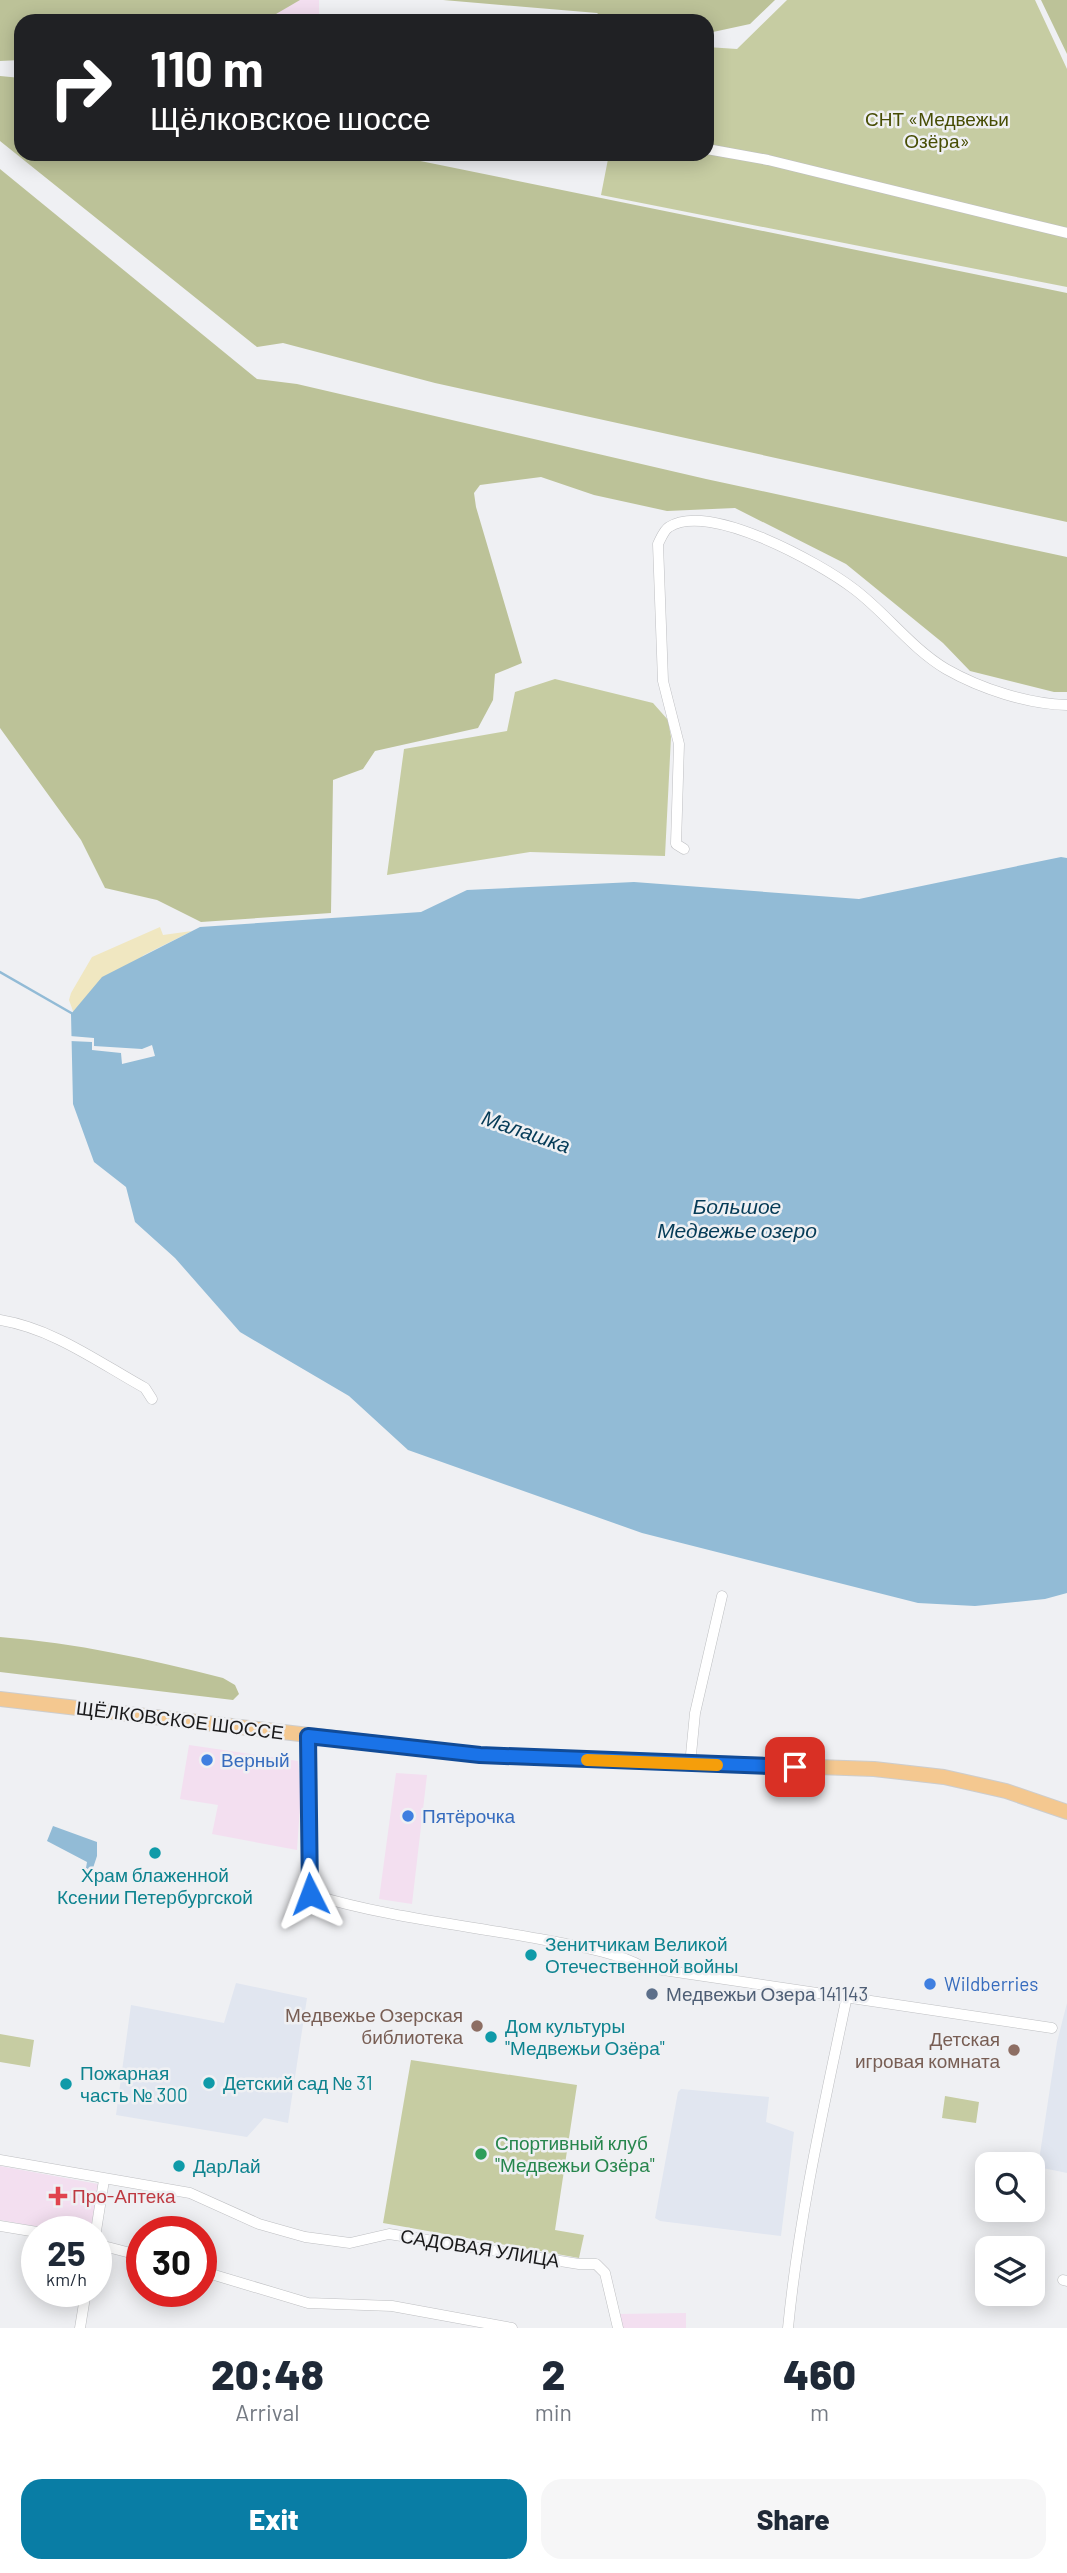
<!DOCTYPE html>
<meta charset="utf-8">
<style>
body{margin:0;font-family:Barlow,sans-serif;background:#f6f6f7;color:#1f2937;height:100vh;display:flex;flex-direction:column;font-size:26px;white-space:nowrap}
*{box-sizing:border-box;margin:0}
p{font-size:23px;color:#747a83}
.icon{flex:none;width:38px;height:38px;fill:none;stroke:currentColor;stroke-width:2;stroke-linecap:round;stroke-linejoin:round}
.map{position:relative;height:2328px;overflow:hidden}
.sheet{display:flex;flex-direction:column;background:#fff;flex:1}
.sheet>*{flex:none}
.hud{position:absolute;left:14px;top:14px;width:700px;height:147px;border-radius:21px;box-shadow:0 4px 18px #0003;background:#202124;color:#fff;overflow:hidden}
.tools{position:absolute;left:975px;top:2152px;display:grid;gap:14px}
.tools a{display:grid;place-items:center;width:70px;height:70px;border-radius:14px;background:#fff;box-shadow:0 4px 18px #0003;font-size:35px}
.speed{position:absolute;left:21px;top:2216px;display:flex;gap:14px;font-size:35px;font-weight:700;text-align:center}
.speed>*{display:grid;place-content:center;width:91px;height:91px;border-radius:50%;background:#fff;box-shadow:0 4px 18px #0003;line-height:1}
.speed small{font-size:18px;font-weight:400}
.speed .limit{border:10px solid #d22;background:#fff;color:#111}
.pin{position:absolute;display:grid;place-items:center;width:60px;height:60px;color:#fff;margin:-30px;border-radius:14px;box-shadow:0 4px 10px #0006}
.me{position:absolute;width:77px;margin:-38px;rotate:357deg;stroke-linejoin:round;filter:drop-shadow(0 0 5px #0008)}
.turn{display:flex;align-items:center;gap:24px;height:147px;padding:0 21px;font-size:32px}
.turn .icon{width:91px;height:91px;stroke-width:2.5}
.turn b{display:block;font-size:49px;line-height:60px}
.eta{display:flex;justify-content:space-evenly;align-items:center;height:119px;text-align:center}
.eta b{font-size:42px;font-weight:800;line-height:49px}
.primary-button{display:flex;gap:14px;margin-top:auto;padding:14px 21px}
.primary-button a{flex:1;height:80px;border-radius:21px;background:#097da5;color:#fff;font-size:28px;font-weight:800;line-height:80px;text-align:center}
.primary-button a+a{background:#f6f6f7;color:#1f2937}
.map>svg:first-child{display:block}
</style>
<div class="map">
<svg width="1067" height="2328" viewBox="0 0 1067 2328">
<rect width="100%" height="100%" fill="#eff0f3"/>
<!-- commercial -->
<path fill="#f3dff0" d="M92,0H319V21H88Z
M189,1745L298,1761L301,1792L297,1850L212,1834L218,1805L180,1799Z
M396,1773L427,1775L412,1904L379,1899Z
M0,2166L98,2184L91,2231H61L0,2220Z
M686,2313V2328H621L617,2314Z"/>
<!-- built -->
<path fill="#e1e6f0" d="M236,1983L307,1998L288,2123L264,2118L247,2137L116,2115L131,2005L224,2023Z
M1067,2003V2173L1038,2167L1057,2042Z
M681,2089L769,2097L766,2122L794,2132L781,2236L660,2221L655,2218L678,2092Z"/>
<!-- green -->
<path fill="#c6cca2" d="M787,0H1035L1067,69V287L601,195L609,154H707V47L737,49Z
M555,679L653,703L668,720L671,737L665,856L530,852L387,875L404,749L507,731L515,692Z
M0,2034L34,2040L30,2067L0,2062Z
M411,2060L577,2085L555,2230L584,2235L579,2258L383,2223Z
M945,2096L979,2102L976,2123L942,2118Z"/>
<!-- forest -->
<path fill="#bcc298" d="M0,0H300L264,21H21V60L0,61Z
M443,0H775L750,24L713,32H707V21H606L597,13Z
M1041,0H1067V54Z
M0,76L21,78V154H386L1067,293V522L435,383L283,343L257,347L0,141Z
M0,169L257,379L297,384L706,479L1067,557V692H1054L970,671L943,643L846,564L735,508L667,511L594,495L541,477L480,485L474,493L476,507L522,663L495,674L493,700L478,728L375,751L363,769L333,780L331,913L201,922L157,900L105,888L81,840L0,728Z
M0,1637C76,1643 149,1659 223,1678L235,1685L239,1694L233,1700L0,1672Z"/>
<!-- sand -->
<path fill="#f0e7c1" d="M160,927L163,935L192,931L144,955L74,1014L69,1000L71,993L92,957Z"/>
<!-- water -->
<path fill="#92bbd6" d="M1061,857L1067,858V1593L1045,1599L975,1606L918,1603L642,1533L408,1450L349,1396L240,1332L175,1258L135,1222L126,1187L94,1162L73,1104L71,1014L102,977L200,927L421,912L467,890L634,882L859,899Z
M53,1826L97,1842V1856L92,1871L86,1868L87,1862L47,1841Z"/>
<!-- pier -->
<path fill="#eff0f3" d="M68,1029L70,1036L94,1038V1046L142,1049L152,1045L155,1056L122,1064L121,1053L92,1050V1042L70,1041L68,1048Z"/>
<g fill="none" stroke-linecap="round" stroke-linejoin="round">
<!-- stream -->
<path stroke="#92bbd6" stroke-width="2.5" d="M0,972L73,1014"/>
<!-- minor casing -->
<g stroke="#bebfc2" stroke-width="11">
<path id="minor" d="M707,149L768,160L1067,233
M684,849L676,844L679,744L663,681L658,544C661,538 664,530 669,527C709,501 820,563 854,589C886,613 911,648 946,669C981,689 1028,704 1067,705
M0,1320C54,1329 98,1362 145,1388L152,1399
M308,1736L310,1894C385,1917 464,1925 540,1939C575,1946 611,1950 643,1967L1052,2028
M690,1765L695,1713L722,1596
M0,2160L190,2193L259,2224L305,2237L350,2243L389,2234L579,2264H596L605,2273L618,2328
M0,2226L37,2232
M96,2231L104,2180
M96,2244L142,2256
M201,2271L308,2303L392,2306L512,2328
M1063,2280L1067,2281
M80,2328L86,2291
M788,2328C799,2215 824,2106 847,1996"/>
</g>
<!-- primary casing -->
<g stroke="#cdcdcd" stroke-width="16">
<path id="primary" d="M0,1699L480,1755L874,1769L944,1777L1006,1791L1067,1812"/>
</g>
<!-- minor -->
<use href="#minor" stroke="#fff" stroke-width="10"/>
<!-- primary -->
<use href="#primary" stroke="#f4c890" stroke-width="14"/>
</g>
<g fill="none" stroke-linecap="round" stroke-linejoin="round">
<!-- route casing -->
<g stroke="#114b97" stroke-width="18">
<path id="route" d="M310,1894L308,1736L480,1755L795,1767"/>
</g>
<!-- route -->
<use href="#route" stroke="#1a73e8" stroke-width="12"/>
<!-- slow -->
<path stroke="#f59e0b" stroke-width="12" d="M587,1760L717,1765"/>
</g>
<!-- markers -->
<g fill="#3f7fe0" stroke="#eff0f3" stroke-width="2.5">
<circle cx="207" cy="1760" r="7"/>
<circle cx="408" cy="1816" r="7"/>
<circle cx="930" cy="1984" r="7"/>
</g>
<g fill="#0f9aa8" stroke="#eff0f3" stroke-width="2.5">
<circle cx="155" cy="1853" r="7"/>
<circle cx="531" cy="1955" r="7"/>
<circle cx="491" cy="2037" r="7"/>
<circle cx="209" cy="2083" r="7"/>
<circle cx="66" cy="2084" r="7"/>
<circle cx="179" cy="2166" r="7"/>
</g>
<circle fill="#5c6f8a" stroke="#eff0f3" stroke-width="2.5" cx="652" cy="1994" r="7"/>
<g fill="#8d6e63" stroke="#eff0f3" stroke-width="2.5">
<circle cx="477" cy="2026" r="7"/>
<circle cx="1014" cy="2050" r="7"/>
</g>
<circle fill="#2e9e5b" stroke="#eff0f3" stroke-width="2.5" cx="481" cy="2154" r="7"/>
<path fill="#e0444e" stroke="#eff0f3" stroke-width="2.5" d="M54.5 2185.5h7v7h7v7h-7v7h-7v-7h-7v-7h7z"/>
<g text-anchor="middle" stroke-width="5" stroke-linejoin="round" paint-order="stroke">
<!-- park labels -->
<g font-size="19" fill="#474d04" stroke="#eff0f3">
<text x="937" y="126">СНТ «Медвежьи<tspan x="937" dy="22">Озёра»</tspan></text>
</g>
<!-- street labels -->
<g font-size="19" fill="#1a1a1b" stroke="#eff0f3">
<text transform="translate(180 1720) rotate(7)" y="7">ЩЁЛКОВСКОЕ ШОССЕ</text>
<text transform="translate(480 2248) rotate(9)" y="7">САДОВАЯ УЛИЦА</text>
</g>
<!-- shop labels -->
<g font-size="19" fill="#366cbe" stroke="#eff0f3" text-anchor="start">
<text x="221" y="1767">Верный</text>
<text x="422" y="1823">Пятёрочка</text>
<text x="944" y="1991">Wildberries</text>
</g>
<!-- culture labels -->
<g font-size="19" fill="#0d838f" stroke="#eff0f3" text-anchor="start">
<text x="155" y="1882" text-anchor="middle">Храм блаженной<tspan x="155" dy="22">Ксении Петербургской</tspan></text>
<text x="545" y="1951">Зенитчикам Великой<tspan x="545" dy="22">Отечественной войны</tspan></text>
<text x="505" y="2033">Дом культуры<tspan x="505" dy="22">"Медвежьи Озёра"</tspan></text>
<text x="80" y="2080">Пожарная<tspan x="80" dy="22">часть № 300</tspan></text>
<text x="223" y="2090">Детский сад № 31</text>
<text x="193" y="2173">ДарЛай</text>
</g>
<!-- service labels -->
<g font-size="19" fill="#4e5e75" stroke="#eff0f3" text-anchor="start">
<text x="666" y="2001">Медвежьи Озера 141143</text>
</g>
<!-- education labels -->
<g font-size="19" fill="#785e54" stroke="#eff0f3" text-anchor="end">
<text x="463" y="2022">Медвежье Озерская<tspan x="463" dy="22">библиотека</tspan></text>
<text x="1000" y="2046">Детская<tspan x="1000" dy="22">игровая комната</tspan></text>
</g>
<!-- leisure labels -->
<g font-size="19" fill="#27864d" stroke="#eff0f3" text-anchor="start">
<text x="495" y="2150">Спортивный клуб<tspan x="495" dy="22">"Медвежьи Озёра"</tspan></text>
</g>
<!-- health labels -->
<g font-size="19" fill="#be3a42" stroke="#eff0f3" text-anchor="start">
<text x="72" y="2203">Про-Аптека</text>
</g>
<!-- water labels -->
<g font-size="21" font-style="italic" fill="#053b57" stroke="#eff0f3">
<text transform="translate(526 1132) rotate(19)" y="7">Малашка</text>
<text x="737" y="1214">Большое<tspan x="737" dy="24">Медвежье озеро</tspan></text>
</g>
</g>
</svg>
<div class="tools">
<a><svg class="icon" aria-label="search" viewBox="0 0 24 24"><circle cx="10" cy="10" r="6"/><path d="M15 15l6 6"/></svg></a>
<a><svg class="icon" aria-label="layers" viewBox="0 0 24 24"><path d="M12 4l9 5-9 5-9-5zM3 14l9 5 9-5"/></svg></a>
</div>
<div class="speed"><div>25<small>km/h</small></div><div class="limit">30</div></div>
<div class="pin" style="left:795px;top:1767px;background:#d93025"><svg class="icon" aria-label="arrive" viewBox="0 0 24 24"><path d="M6 21V4h12l-3 4 3 4H6"/></svg></div>
<svg class="me" style="left:310px;top:1894px" viewBox="-20 -20 40 40"><path d="M0-17L14 15 0 8-14 15z" fill="#1a73e8" stroke="#fff" stroke-width="4"/></svg>
<div class="hud">
<div class="turn"><svg class="icon" aria-label="right" viewBox="0 0 24 24"><path d="M7 20v-9h11M14 6l5 5-5 5"/></svg><div><b>110 m</b>Щёлковское шоссе</div></div>
</div>
</div>
<section class="sheet">
<div class="eta">
<div><b>20:48</b><p>Arrival</p></div>
<div><b>2</b><p>min</p></div>
<div><b>460</b><p>m</p></div>
</div>
<div class="primary-button"><a>Exit</a><a>Share</a></div>
</section>
